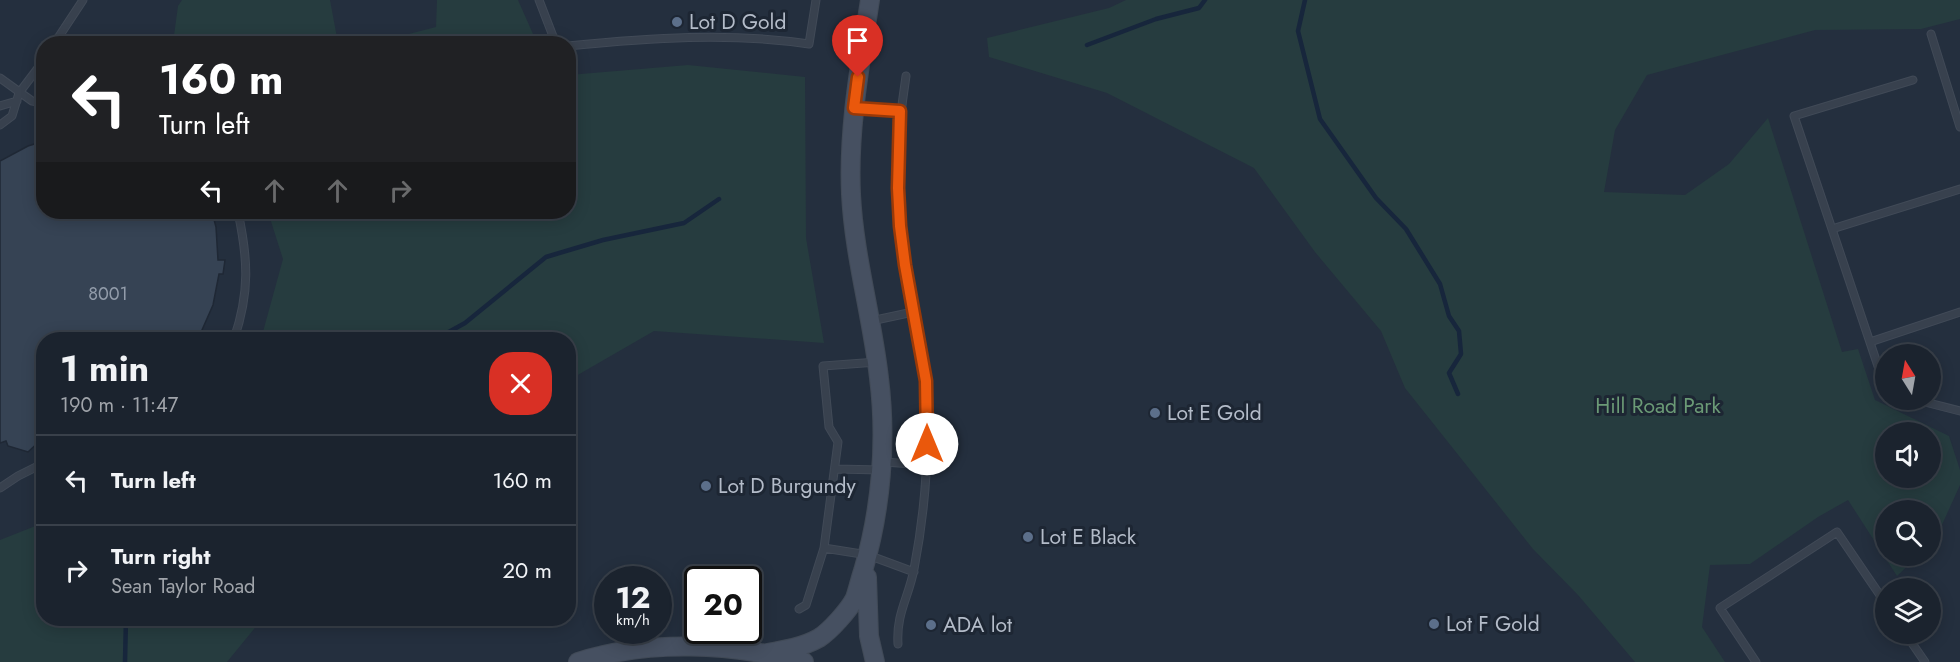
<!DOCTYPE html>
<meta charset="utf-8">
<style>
body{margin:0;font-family:Jost,sans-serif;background:#242b36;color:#f1f3f6;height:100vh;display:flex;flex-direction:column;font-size:22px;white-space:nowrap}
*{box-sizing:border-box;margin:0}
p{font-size:20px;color:#a0a4aa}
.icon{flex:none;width:33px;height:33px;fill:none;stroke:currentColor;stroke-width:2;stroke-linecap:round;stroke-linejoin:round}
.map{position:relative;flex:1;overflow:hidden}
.panel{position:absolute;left:36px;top:332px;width:540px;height:294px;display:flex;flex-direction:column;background:#1b232e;border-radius:24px;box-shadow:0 3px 15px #0003,0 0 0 2px #39404a}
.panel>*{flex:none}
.top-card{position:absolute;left:36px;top:36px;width:540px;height:183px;border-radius:24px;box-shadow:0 3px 15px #0003,0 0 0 2px #39404a;background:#202124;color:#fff;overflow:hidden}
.needle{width:39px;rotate:349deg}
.fabs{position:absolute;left:1875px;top:344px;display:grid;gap:12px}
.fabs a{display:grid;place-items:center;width:66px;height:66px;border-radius:50%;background:#1b232e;box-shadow:0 3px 15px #0003,0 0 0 2px #39404a;font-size:30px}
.speed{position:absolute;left:594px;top:566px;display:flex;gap:12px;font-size:30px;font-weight:700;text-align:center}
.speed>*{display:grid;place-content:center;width:78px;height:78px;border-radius:50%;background:#1b232e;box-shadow:0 3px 15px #0003,0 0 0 2px #39404a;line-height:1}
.speed small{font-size:15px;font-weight:400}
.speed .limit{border:3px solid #111;border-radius:9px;background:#fff;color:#111}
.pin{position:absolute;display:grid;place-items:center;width:51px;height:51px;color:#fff;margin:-62px -26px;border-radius:50% 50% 50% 0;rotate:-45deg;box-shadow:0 0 6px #0007}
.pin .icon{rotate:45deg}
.me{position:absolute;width:66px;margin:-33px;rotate:0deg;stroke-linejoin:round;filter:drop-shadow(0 0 4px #0008)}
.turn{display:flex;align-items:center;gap:21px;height:126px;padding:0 24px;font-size:27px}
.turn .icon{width:78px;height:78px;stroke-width:2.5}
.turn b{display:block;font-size:42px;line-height:51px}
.lanes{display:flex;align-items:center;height:57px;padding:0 24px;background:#0003;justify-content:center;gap:30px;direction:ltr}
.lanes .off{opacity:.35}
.round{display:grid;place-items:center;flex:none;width:63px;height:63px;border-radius:24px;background:#242b36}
.headline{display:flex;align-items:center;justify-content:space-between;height:102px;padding:0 24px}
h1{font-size:36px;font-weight:700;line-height:45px}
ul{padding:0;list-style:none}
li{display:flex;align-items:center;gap:18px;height:90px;padding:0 24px;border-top:2px solid #39404a}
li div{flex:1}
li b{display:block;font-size:22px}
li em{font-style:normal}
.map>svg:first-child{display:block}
</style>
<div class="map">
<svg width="1960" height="662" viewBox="0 0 1960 662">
<rect width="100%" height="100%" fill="#242f3e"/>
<!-- green -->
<path fill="#263c3f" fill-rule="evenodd" d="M182,0H330L338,43H173L178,6Z
M437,0H518L537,43H374L436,27Z
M1126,0H1960V19L1921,29L1815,30L1647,75L1615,130L1604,192L1685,195L1729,164L1768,118L1842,352L1858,349L1875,400L1949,436L1960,470V485L1936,538L1931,544L1930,510H1886V555H1919L1897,576L1848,500L1818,517L1750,564L1710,565L1702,627L1725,662H1635L1578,595L1533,549L1405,388L1381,331L1315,252L1254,168L1107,93L989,57L987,38L1109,8ZM1886,432H1930V477H1886Z
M688,65L805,77L806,238L824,343L654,331L569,380L568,339H261L283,259L268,212H568L569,75Z
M43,523L44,618H263L227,662H0V540Z"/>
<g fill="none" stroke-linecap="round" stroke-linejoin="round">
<!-- stream -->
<path stroke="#17263c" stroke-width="4.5" d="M1305,0L1298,31L1320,119L1376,198L1406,229L1440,284L1449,316L1459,331L1461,354L1449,373L1458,394
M1087,45L1156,19L1199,8L1205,0
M436,339L465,323L546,257L603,240L684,223L719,199
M125,662L126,618"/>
</g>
<!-- building -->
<path fill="#364354" stroke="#1f2835" stroke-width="1.5" d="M44,141V212H212L216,227L218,260H225L223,274H219L213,305L198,339H44V437L28,452L8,446L6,441L0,443V161L28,146Z"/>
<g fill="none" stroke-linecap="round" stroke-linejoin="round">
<!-- lane casing -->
<g stroke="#414a57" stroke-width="9">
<path id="lane" d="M539,0L556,44
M1931,34L1960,127
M54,44L83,0
M568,46C649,38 729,32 809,44L816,0
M0,78L32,101L44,103
M0,106L17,101
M857,108L901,111
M0,125L12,116L19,93L44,60
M1832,229L1960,189
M871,321L913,312
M234,339C250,292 248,259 238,212
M1870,342L1960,312
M1886,390L1794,116L1913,80
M1913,399L1960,411
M884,462L927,465
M836,469L881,470
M0,488L18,476L44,463
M824,548L868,555L914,572
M799,609L806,605L824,548L838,442L829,427L823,366L877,362
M1905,633L1925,662
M898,644C896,613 909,597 914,569C923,522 928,472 927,424C927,371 913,319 905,267C895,204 896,139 906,76
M1756,662L1720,608L1837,532L1886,604"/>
</g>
<!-- secondary casing -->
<g stroke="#414a57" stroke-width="20">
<path id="secondary" d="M867,577L869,636L875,662
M767,653C785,650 803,647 819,638C830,631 849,610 855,598C858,589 860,580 863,571C881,510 887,442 879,378C872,316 854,256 851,194C848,129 860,65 870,0
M578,662C650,639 732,644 804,662"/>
</g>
<!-- lane -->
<use href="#lane" stroke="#38414e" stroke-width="7"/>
<!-- secondary -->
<use href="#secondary" stroke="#465061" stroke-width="18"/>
</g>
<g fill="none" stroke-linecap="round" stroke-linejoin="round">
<!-- route casing -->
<g stroke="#983908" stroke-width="15">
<path id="route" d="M858,77L854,108L900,111L898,188L900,226L905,265L926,381L927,444"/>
</g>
<!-- route -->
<use href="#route" stroke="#ea580c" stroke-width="10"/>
</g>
<!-- markers -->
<g fill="#5c6f8a" stroke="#1d2633" stroke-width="2">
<circle cx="677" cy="22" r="6"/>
<circle cx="1155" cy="413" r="6"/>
<circle cx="706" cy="486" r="6"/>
<circle cx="1028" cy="537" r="6"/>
<circle cx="1434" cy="624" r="6"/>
<circle cx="931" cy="625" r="6"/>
</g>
<g text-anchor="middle" stroke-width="6" stroke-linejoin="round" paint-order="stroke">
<!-- number labels -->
<g font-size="18" fill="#929caa">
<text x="108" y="300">8001</text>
</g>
<!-- poi labels -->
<g font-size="21" fill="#b4bcc9" stroke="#1d2633" text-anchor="start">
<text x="689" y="29">Lot D Gold</text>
<text x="1167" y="420">Lot E Gold</text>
<text x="718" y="493">Lot D Burgundy</text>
<text x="1040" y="544">Lot E Black</text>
<text x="1446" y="631">Lot F Gold</text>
<text x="943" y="632">ADA lot</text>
</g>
<!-- park labels -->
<g font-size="21" fill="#6b9a76" stroke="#1d2633">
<text x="1658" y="413">Hill Road Park</text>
</g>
</g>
</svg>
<div class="fabs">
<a><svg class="needle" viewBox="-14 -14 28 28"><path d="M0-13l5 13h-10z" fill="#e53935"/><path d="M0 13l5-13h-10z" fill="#a0a4aa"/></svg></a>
<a><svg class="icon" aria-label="sound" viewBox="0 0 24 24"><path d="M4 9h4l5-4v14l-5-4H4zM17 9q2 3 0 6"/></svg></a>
<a><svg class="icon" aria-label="search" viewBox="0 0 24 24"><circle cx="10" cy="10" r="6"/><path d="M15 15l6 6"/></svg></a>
<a><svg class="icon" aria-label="layers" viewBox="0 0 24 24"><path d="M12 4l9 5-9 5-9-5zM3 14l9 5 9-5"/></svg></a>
</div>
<div class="speed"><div>12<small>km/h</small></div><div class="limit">20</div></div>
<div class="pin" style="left:858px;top:77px;background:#d93025"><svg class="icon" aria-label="arrive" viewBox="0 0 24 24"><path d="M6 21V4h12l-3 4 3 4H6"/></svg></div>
<svg class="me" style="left:927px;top:444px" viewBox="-20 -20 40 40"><circle r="19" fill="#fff"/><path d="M0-13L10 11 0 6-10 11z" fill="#ea580c"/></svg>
<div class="top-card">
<div class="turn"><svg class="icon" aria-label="left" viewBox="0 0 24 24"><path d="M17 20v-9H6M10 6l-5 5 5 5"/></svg><div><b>160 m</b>Turn left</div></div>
<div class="lanes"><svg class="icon" aria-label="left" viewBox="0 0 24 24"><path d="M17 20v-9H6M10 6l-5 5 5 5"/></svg><svg class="icon off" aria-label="ahead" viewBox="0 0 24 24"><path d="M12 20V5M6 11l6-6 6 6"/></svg><svg class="icon off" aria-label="ahead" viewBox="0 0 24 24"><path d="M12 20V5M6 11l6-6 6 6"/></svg><svg class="icon off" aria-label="right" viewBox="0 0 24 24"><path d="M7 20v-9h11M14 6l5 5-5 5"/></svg></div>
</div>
<section class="panel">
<div class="headline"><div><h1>1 min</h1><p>190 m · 11:47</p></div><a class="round" style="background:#d93025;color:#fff"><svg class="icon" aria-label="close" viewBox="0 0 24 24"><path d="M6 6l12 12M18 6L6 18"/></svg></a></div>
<ul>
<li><svg class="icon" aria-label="left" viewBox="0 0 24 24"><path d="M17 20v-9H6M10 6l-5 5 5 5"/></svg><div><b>Turn left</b></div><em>160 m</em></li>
<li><svg class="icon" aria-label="right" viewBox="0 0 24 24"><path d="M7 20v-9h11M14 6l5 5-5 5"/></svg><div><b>Turn right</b><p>Sean Taylor Road</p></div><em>20 m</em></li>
</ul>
</section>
</div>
